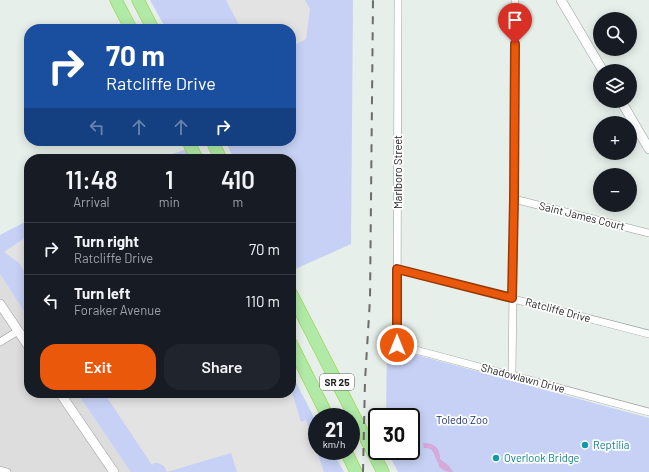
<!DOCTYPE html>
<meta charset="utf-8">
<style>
body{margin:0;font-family:Barlow,sans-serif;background:#20242c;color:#f1f3f6;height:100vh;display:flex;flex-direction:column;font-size:15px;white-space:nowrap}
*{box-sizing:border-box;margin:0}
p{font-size:13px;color:#9ea1a6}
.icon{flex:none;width:22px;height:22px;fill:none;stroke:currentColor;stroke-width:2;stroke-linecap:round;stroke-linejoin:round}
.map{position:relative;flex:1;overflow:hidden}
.drawer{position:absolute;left:24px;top:154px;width:272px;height:244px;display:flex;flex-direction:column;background:#171b24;border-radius:16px;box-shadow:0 2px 10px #0003}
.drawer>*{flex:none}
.hud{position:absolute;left:24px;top:24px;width:272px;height:122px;border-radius:16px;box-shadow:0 2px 10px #0003;background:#1a4fa0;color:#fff;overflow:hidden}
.controls{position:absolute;left:593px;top:12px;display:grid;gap:8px}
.controls a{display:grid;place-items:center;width:44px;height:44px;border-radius:50%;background:#171b24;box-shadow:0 2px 10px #0003;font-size:20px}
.speed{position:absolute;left:308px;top:408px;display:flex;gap:8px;font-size:20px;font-weight:700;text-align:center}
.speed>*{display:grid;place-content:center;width:52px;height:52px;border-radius:50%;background:#171b24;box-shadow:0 2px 10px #0003;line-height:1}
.speed small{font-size:10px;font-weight:400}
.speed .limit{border:2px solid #111;border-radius:6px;background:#fff;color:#111}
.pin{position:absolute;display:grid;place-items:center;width:34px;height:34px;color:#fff;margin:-41px -17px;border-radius:50% 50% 50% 0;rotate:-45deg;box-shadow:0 0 4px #0007}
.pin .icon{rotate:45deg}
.me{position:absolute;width:44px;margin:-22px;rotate:0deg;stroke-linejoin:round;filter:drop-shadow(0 0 3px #0008)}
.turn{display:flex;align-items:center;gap:14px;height:84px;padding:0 16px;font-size:18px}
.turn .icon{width:52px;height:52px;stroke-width:2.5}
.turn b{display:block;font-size:28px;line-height:34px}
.lanes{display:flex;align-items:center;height:38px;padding:0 16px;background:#0003;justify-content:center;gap:20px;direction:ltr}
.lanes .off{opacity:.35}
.eta{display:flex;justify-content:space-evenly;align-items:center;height:68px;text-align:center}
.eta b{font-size:24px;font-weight:600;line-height:28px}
.cta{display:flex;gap:8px;margin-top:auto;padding:8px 16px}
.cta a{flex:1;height:46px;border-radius:16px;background:#ea580c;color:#fff;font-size:16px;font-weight:600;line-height:46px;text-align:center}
.cta a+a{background:#20242c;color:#f1f3f6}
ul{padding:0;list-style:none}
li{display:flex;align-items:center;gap:12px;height:52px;padding:0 16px;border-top:1px solid #363941}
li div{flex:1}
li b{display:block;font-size:15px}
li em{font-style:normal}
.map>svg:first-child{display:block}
</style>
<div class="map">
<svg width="649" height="472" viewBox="0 0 649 472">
<rect width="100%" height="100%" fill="#e6efe9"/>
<!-- residential -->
<path fill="#dcdddc" d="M0,274L29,319V393H77L131,472H0Z"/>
<!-- park -->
<path fill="#c6d1f5" d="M150,0H353L351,244L293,270L291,267V159H234L225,141H291V29H166Z
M186,149L191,159H159Z
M29,220V319L0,274V235Z
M387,347L649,418V472H398L387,451H411V417H386Z
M291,373L317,423V451H332L344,472H131L77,393H291Z"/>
<!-- parking -->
<path fill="#e3e3e3" d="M226,0H305L310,9L306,39L291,47V29H241Z
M29,235V278L19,263L4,252Z
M291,389L301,422L306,420L324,472H237L231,453L167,472L164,466L158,463H154L152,465L104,393H291Z"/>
<!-- water -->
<path fill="#d5a9d9" d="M423,443C434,443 440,447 440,459L449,466L453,472C446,472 443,471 438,465L439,464C433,456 436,448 424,448Z"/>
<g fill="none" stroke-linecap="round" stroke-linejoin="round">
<!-- minor casing -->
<g stroke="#9c9c9c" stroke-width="8">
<path id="minor" d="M398,0L397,345L649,412
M514,199L649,233
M397,269L649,334
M0,342L18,331
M512,375L514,199L515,0
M0,470L7,472"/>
</g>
<!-- tertiary casing -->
<g stroke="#9c9c9c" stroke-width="10">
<path id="tertiary" d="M561,0L603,71
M621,101L649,149
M0,304L29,347
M60,393L114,472"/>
</g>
<!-- trunk casing -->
<g stroke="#98cd33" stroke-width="13">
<path id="trunk" d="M116,0L131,29
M138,0L153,29
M188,141L197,159
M212,141L221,159
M291,293L383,472
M291,343L328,417
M346,451L356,472"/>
</g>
<!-- minor -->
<use href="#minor" stroke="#fff" stroke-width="7"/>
<!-- tertiary -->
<use href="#tertiary" stroke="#fff" stroke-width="9"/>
<!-- trunk -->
<use href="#trunk" stroke="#b0eaa6" stroke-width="12"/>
<!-- rail -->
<path stroke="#6d6d6d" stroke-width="2" stroke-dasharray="8 8" stroke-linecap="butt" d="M363,472L365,381L370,299L373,0"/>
</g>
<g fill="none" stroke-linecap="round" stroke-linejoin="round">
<!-- route casing -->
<g stroke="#983908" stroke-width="10">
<path id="route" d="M397,345V269L512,298L514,199L515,44"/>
</g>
<!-- route -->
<use href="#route" stroke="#ea580c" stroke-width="7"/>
</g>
<!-- markers -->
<g fill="#0f9aa8" stroke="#fff" stroke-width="1.5">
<circle cx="585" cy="445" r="4"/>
<circle cx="496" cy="458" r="4"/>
</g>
<g text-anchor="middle" stroke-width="3.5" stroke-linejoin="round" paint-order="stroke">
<!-- shield labels -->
<rect fill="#fff" stroke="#626262" stroke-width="1" x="320" y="374" width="34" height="16" rx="3"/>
<g font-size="10" font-weight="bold" fill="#1f1f1f">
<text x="337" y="386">SR 25</text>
</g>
<!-- street labels -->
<g font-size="11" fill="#1f1f1f" stroke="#fff">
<text transform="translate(398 172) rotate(-90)" y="4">Marlboro Street</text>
<text transform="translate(582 216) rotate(14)" y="4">Saint James Court</text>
<text transform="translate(558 310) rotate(15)" y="4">Ratcliffe Drive</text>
<text transform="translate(523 378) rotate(15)" y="4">Shadowlawn Drive</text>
</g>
<!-- park labels -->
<g font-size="11" fill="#142b75" stroke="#fff">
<text x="462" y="424">Toledo Zoo</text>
</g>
<!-- culture labels -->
<g font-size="11" fill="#0d838f" stroke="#fff" text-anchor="start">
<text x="593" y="449">Reptilia</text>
<text x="504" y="462">Overlook Bridge</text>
</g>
</g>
</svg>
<div class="controls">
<a><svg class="icon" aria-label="search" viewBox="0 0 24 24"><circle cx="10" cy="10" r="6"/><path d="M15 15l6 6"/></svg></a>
<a><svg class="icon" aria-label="layers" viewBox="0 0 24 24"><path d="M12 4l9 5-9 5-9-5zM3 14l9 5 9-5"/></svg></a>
<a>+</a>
<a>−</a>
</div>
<div class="speed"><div>21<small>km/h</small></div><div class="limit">30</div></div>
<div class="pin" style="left:515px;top:44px;background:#d93025"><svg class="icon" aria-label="arrive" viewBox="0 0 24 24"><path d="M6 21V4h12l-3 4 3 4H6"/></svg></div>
<svg class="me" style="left:397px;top:345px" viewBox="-20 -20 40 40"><circle r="17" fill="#ea580c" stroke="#fff" stroke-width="3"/><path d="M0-11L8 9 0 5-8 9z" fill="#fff"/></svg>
<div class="hud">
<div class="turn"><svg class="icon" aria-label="right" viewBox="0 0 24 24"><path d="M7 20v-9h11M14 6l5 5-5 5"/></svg><div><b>70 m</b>Ratcliffe Drive</div></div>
<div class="lanes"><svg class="icon off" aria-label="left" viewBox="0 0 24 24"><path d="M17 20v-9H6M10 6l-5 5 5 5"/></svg><svg class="icon off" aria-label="ahead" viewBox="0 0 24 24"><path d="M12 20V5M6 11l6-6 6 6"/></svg><svg class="icon off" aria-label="ahead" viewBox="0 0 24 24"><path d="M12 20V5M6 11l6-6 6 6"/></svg><svg class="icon" aria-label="right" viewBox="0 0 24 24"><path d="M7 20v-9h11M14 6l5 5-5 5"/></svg></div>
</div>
<section class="drawer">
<div class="eta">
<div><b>11:48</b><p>Arrival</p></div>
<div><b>1</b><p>min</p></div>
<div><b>410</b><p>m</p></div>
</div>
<ul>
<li><svg class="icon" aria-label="right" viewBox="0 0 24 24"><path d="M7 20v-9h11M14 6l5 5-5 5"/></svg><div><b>Turn right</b><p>Ratcliffe Drive</p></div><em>70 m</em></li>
<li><svg class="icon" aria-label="left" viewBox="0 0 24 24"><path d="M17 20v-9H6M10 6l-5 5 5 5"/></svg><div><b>Turn left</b><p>Foraker Avenue</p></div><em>110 m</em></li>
</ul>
<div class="cta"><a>Exit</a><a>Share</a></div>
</section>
</div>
